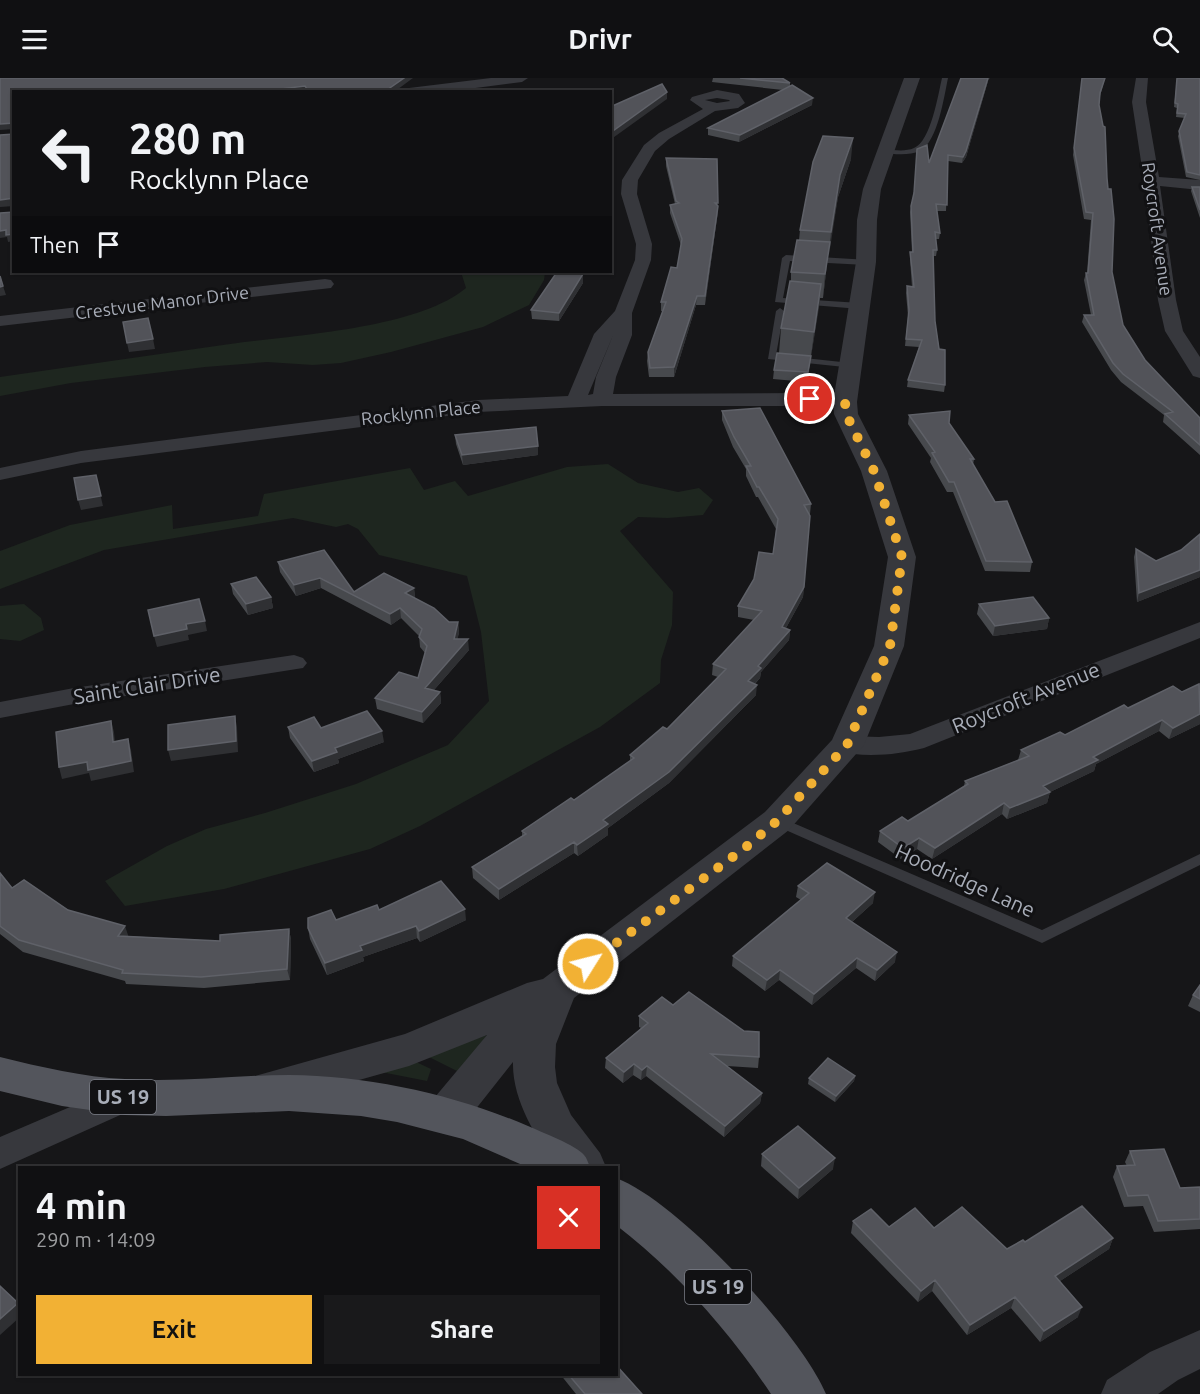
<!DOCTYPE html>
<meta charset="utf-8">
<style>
body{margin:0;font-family:Ubuntu,sans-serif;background:#19191b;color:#f1f3f6;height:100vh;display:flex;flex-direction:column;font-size:22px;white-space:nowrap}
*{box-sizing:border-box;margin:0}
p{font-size:20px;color:#9c9d9f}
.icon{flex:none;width:33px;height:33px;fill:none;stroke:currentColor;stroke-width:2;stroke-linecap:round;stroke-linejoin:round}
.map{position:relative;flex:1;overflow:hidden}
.sheet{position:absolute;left:18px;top:1088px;width:600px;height:210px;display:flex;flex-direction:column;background:#101012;border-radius:0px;box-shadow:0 2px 4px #0004,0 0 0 2px #303032}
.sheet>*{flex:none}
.guide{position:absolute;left:12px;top:12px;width:600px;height:183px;border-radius:0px;box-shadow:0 2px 4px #0004,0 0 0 2px #303032;background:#101012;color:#f1f3f6;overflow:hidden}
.pin{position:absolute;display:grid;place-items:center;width:51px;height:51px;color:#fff;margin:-26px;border:3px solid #fff;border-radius:50%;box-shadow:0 2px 6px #0007}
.me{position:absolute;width:66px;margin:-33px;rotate:54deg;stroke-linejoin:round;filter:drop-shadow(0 0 4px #0008)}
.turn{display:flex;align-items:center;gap:21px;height:126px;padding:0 18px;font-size:27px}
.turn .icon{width:78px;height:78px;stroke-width:2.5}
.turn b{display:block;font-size:42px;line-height:51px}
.then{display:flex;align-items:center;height:57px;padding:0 18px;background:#0003;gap:12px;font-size:22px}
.round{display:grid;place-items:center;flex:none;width:63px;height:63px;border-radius:0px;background:#19191b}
.head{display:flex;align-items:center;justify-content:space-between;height:102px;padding:0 18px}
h1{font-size:36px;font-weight:700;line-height:45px}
.cta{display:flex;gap:12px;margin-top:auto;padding:12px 18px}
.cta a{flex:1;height:69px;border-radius:0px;background:#f2b134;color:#111;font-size:24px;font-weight:700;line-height:69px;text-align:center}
.cta a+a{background:#19191b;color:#f1f3f6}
header{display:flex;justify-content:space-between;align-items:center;height:78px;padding:0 18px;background:#101012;font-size:27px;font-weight:700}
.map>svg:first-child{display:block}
</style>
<header><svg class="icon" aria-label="menu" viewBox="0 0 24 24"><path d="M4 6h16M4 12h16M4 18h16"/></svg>Drivr<svg class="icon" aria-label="search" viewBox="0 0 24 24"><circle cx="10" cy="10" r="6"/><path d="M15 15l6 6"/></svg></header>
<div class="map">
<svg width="1200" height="1316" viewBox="0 0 1200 1316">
<rect width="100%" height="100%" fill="#161618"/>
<!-- green -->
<path fill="#1e261f" d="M461,194H545L544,202L529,227L483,249L391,274L341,285L313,287L267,284L205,289L71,305L0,318V299C76,288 153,277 230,266C294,257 417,251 466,210Z
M608,386L638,405L678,414L699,410L713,422L703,437L668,440L638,439L620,453L673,514L672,547L661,582L660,605L600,649L420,748L370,771L224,811L125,828L105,803L167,768L206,751L265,735L356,706L448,667L489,623L481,554L467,498L379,477L358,451L348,446L336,449L293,440L104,472L0,511V473L70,447L172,427L173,451L258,438L264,416L410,390L424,412L455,403L468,418L567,389Z
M24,526L41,540L44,552L20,563L0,561V528Z
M487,957L461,995L427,978Z
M414,983L431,991L427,1003L376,993Z"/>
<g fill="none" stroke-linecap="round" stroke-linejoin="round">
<!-- service -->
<path fill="#37383d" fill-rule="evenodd" d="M942,0H948C944,19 938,63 920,73C909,78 894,76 882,75V71H885C894,72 905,74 914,70C931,63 938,17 942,0Z
M786,177L869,182V186L866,187L790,183L783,220L860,225L864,228L860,231L775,224L782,180Z
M780,230L784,233L776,277L851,285L854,286V290L768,281L776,233Z
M777,738L1042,852L1200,776V787L1042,865L772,746L770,743L772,740Z"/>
<!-- minor -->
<path fill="#37383d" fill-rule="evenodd" d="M491,0H528L522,4L445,14H403L409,10Z
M1136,0H1148L1146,24L1159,99L1200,102V112L1160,108L1176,222L1183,253L1200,279V300L1193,298L1165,253L1158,222L1144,103L1132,24Z
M717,12L739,16L745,25L738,30L715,33L669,61L655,73L638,102L637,116L652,166L651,182L632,235V257L616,299L613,316L810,315L852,320L855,324L852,328H602L478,334L81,385L0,402V390L81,373L478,322L568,318L594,256L615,233L635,182L636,166L621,116L622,102L644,67L659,55L703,31L690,22L692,19ZM717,20L729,22L730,23L717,25L705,22ZM614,255L596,299L593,316L588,317Z
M325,201L331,202L334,206L331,210L0,248V238Z
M1200,544V560L924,670C897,677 864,680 837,673L833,667L837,661L847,658L879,659L910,656Z
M294,577L303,580L307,585L303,590L74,626L0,640V624L74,610Z
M126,1005L138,1009L143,1019L138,1029L0,1091V1059Z
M1200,1252V1291L1178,1302L1158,1316H1101L1107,1302L1150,1274Z"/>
<!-- tertiary -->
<path fill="#37383d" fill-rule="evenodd" d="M904,0H920L881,111L877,142L876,184L857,324L858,336L887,393L916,479L904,568L864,667L789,752L574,920L556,966L555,989L557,1005L571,1037L600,1075L606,1089H558C536,1060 512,1022 513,984L460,1051L445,1056L430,1051L423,1038L430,1025L487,957L409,988L270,1027L255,1022L249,1010L255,998L405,956L527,905L543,901L765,734L832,662L874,568L888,479L861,393L834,336L833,324L856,184L857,142L863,111Z"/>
<!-- primary -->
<path fill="#53555c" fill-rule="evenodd" d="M0,979C41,989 83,999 125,1001C180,1005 234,997 289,997C370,998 453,1016 528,1048C539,1053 578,1068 584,1077C587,1080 588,1085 590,1089H527L463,1061L397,1044L361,1038L289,1033L166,1038L125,1037L62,1028L0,1013Z
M616,1100C678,1123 801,1256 826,1316H771C729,1253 677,1194 616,1147Z"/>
</g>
<!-- wall -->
<path fill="#47494d" d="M713,0H782L790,5V8L812,27L739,64L708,57V50L783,12L712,4Z
M1082,0H1105L1100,18L1099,27L1107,100L1112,194L1123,247L1145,282L1200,340V377L1163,344L1164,337L1121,304L1111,292L1082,244L1084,237H1091L1084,202L1086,195H1087L1091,142L1084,141L1073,77Z
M1177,0H1200V102L1186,99L1178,58L1185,40L1176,39L1177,30L1174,29Z
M988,3L966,79L962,85L948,83L946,133H937L940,155L939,161H936L937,172L936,178H933L935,243L945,307L944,314L907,309L908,302L919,269L905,268L908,238L906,215L907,208L912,209L910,181V174H912L910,134L914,118L917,71L929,85Z
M666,80L718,133L705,227H696L674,299H649L647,283L648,274L663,233H661V224L677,190L681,167L670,135V127L675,126L666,88Z
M851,81L838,119L828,177L823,220H820L807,304L773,301L774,292L779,275L781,250L791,203V194L799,162L800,152Z
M1192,109H1200V140L1191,113Z
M557,194H586L584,196H583V205L559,243L532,241L531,232Z
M722,333L811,426L810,436L809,437L803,519L786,550L790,552L789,562L761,594L760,600L755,606L756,617L669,705L608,750V757L578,778L574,775L499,822L473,800L472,789L522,758V753L574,722L630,683V677L667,651L718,599L712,597L713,586L754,542L738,539V528L773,476L776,451L758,419H756L746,398V391L733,369L722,342Z
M909,337L949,345L974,381L973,387L1032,484L1030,494L985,493L953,414H947L930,384L931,380L908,346Z
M455,357L538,377L463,387L456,366Z
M1200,456V499L1137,524L1134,479L1136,471L1156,483L1181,472Z
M278,484L354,514L414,510L415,520L449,544H458L459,555L457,561L469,572L434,612L440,614L441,625L423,645L377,631L375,620L418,600L425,575L420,569L419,558L401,540L391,547L321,510L296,518L280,494Z
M231,506L271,519L273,530L248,537L233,516Z
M979,526L1049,540L1047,551L993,558L977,536Z
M1200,606V646L1169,661L1159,653L1096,686L1094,693L1050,714L1047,725L1007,741L1002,736L932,781L917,771L901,781L878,764L880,753L908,743L964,708L965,703L1018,682L1021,672L1065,657L1128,630L1182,614Z
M288,649L321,650L384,664L338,681L339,685L314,694L290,660Z
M0,795L12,810L68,832L128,858L220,863L289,851L291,862L290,902L204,910L126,906L125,903L23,874L0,856Z
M798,808L873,825L852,844L895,884L875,903L856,890L812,927L779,902L765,913L732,888L733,878L801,822L796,819Z
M379,832L466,842L420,864L417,860L363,879L364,883L327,897L310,861L308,850L336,842Z
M1200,907V934L1188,928L1193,917Z
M673,927L759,979L758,990L727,988L762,1015L760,1025L724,1059L646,998L641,1002L633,997L623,1005L605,990L606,980L641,950L639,949V938Z
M855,998L854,1003L835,1024L808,1006L809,1000Z
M1130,1073L1180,1110L1200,1109V1151L1154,1154L1143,1128L1124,1129L1113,1099L1117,1088H1127L1125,1084Z
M762,1076L833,1091L798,1121L761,1088Z
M853,1143L889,1149L934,1150L1007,1171L1025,1164L1113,1160L1109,1171L1060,1203L1078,1239L1040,1264L1011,1230L967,1257L932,1213L918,1224L851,1155Z
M560,1296H616L642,1316H576Z"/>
<!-- shaded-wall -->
<path fill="#2f3033" d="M404,0H413L394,14H384Z
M988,0H990L988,3L966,79L962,85L963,79Z
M305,8L306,14L256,13Z
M667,14V21L610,62V55Z
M813,20L812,27L739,64L740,57Z
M14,45V51L0,52V46Z
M853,60L851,81L838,119L829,177L831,154L840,97Z
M14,120V128L0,129V122Z
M715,125H718V133L705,227Z
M6,152L14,156V163L8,164L7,159L0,160V153Z
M830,164L827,187L823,220L825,196Z
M583,196V205L559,243V235Z
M821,206L819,230L811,279L814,254Z
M3,208L6,217L0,218V209Z
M697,218L696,227L674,299V289Z
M153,261L155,271L129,274L127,265Z
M538,368V377L463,387L462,377Z
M98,407L103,428L81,432L78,422Z
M1200,492V499L1137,524L1139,515Z
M320,500L321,510L296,518L294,507Z
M804,509L803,519L781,559L782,549Z
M414,510L415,520L405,515Z
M271,519L273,530L248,537L246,526Z
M400,530L401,540L391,547L390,536Z
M1049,540L1047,551L993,558L995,548Z
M205,543L207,553L188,557L189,562L157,569L154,558L186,546Z
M458,544L459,555L455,572L454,561Z
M790,552L789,562L761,594L760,600L747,614L748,603L758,588Z
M468,561L469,572L426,621L425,610Z
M757,607L756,617L669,705L608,750V757L578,778L577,767L603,742Z
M440,614L441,625L423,645L422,634Z
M1200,636V646L1169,661L1173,650Z
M235,638L237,649L238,674L171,683L168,672Z
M1162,642L1159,653L1096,686L1094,693L1050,714L1047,725L1007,741L1010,730L1043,708L1093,679Z
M111,643L114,654L116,675L113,664Z
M382,653L384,664L338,681L339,685L314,694L312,683L335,670Z
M128,661L131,672L134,694L91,703L89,695L62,701L59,689Z
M1004,725L1002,736L932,781L935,770Z
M919,760L917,771L901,781L903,770Z
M574,764V775L499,822V811Z
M875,814L873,825L844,851L846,840Z
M465,831L466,842L420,864L419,853Z
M125,848L129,860L118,858Z
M416,848L417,860L363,879L364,883L327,897L325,885L360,868Z
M289,851L291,862L290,902L287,891Z
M897,874L895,884L875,903L877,892Z
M857,880L856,890L812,927L814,916Z
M780,892L779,902L765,913L767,902Z
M634,986L633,997L623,1005L624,994Z
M647,988L646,998L641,1002L642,992Z
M855,998L854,1003L835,1024L836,1018Z
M762,1015L760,1025L724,1059L725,1048Z
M835,1080L833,1091L798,1121L799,1110Z
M1113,1160L1109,1171L1051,1209L1055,1198Z
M935,1202L932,1213L918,1224L921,1213Z
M1015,1219L1011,1230L967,1257L970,1247Z
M18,1225L20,1228V1239L0,1257V1241Z
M1082,1229L1078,1239L1040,1264L1044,1253Z"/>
<!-- building -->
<path fill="#525359" stroke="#5f6168" stroke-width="1.5" d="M0,0H404L384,14H309L305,8L256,14H14V45L0,46Z
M740,0H782L790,5Z
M961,0H988L966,73L963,79L948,77L947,127L936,126L940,155L935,154L937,172H933L935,243L939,271L945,272V307L908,302L922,262L906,261L909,232L907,208L914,209L910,174H913L911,128L914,115L917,71L927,67L929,85Z
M1082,0H1105L1100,15L1099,27L1103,48L1105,49L1107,100L1108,111H1111L1114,141L1112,194L1123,247L1145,282L1200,340V367L1165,336L1173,334L1123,296L1113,285L1084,237H1094L1086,195H1088L1093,135L1086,134L1074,70Z
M1177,0H1200V97L1187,94L1179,53L1186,36L1177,35L1178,26L1175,25Z
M662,6L667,14L610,55V29Z
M792,7L813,20L740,57L708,50Z
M14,56V120L0,122V57Z
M823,58L853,60L840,97L831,154L800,152L813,84Z
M666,80L717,81L718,125H715L718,128L705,218H697L674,289L650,290L648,274L666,224H661L671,189L677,190L682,161L670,127L679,125L676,123Z
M1192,109H1200V132Z
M14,134V156L6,157V152L0,153V135Z
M797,162L830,164L825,196L791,194Z
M557,194L583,196L559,235L531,232Z
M0,198L3,208L0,209Z
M790,203L821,206L814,254L781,250Z
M148,240L153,261L127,265L123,244Z
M777,275L811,278L808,294L774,292Z
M760,330L811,426L804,427L810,438L804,509L782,549L790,552L758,588L761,590L748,603L757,607L669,694L603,742L608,746L577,767L574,764L499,811L472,789L526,756L522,753L571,720L574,722L634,680L630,677L663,649L667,651L726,591L713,586L762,533L738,528L754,501L759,474L773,476L778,441L759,409H757L746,388H751L734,359L722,333Z
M950,333L949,345L974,381H970L995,424L1007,423L1032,484L986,483L954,404H949L932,375L935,374L909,337Z
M536,349L538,368L462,377L455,357Z
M96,397L101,418L78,422L74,400Z
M1200,456V492L1139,515L1136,471L1156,483L1181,472Z
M324,472L354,514L384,495L414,510L405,515L434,530L449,544H458L454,561H468L425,610L440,614L422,634L375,620L399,594L418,600L427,568L419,559L422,551L400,530L390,536L320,500L294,507L278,484Z
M256,499L271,519L246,526L231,506Z
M1033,519L1049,540L995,548L979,526Z
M199,521L205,543L186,546L187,551L154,558L148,532Z
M1199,606L1200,636L1173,650L1162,642L1093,679L1098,682L1043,708L1050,714L1010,730L1004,725L935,770L919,760L903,770L880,753L902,739L908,743L968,706L965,703L1029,678L1021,672L1060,654L1065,657L1124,627L1128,630L1173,608L1182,614Z
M367,633L382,653L335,670L337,674L312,683L288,649L314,639L321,650Z
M235,638L236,663L168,672V647Z
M111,643L113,664L128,661L131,683L88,692L87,684L59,689L56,654Z
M827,785L875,814L846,840L897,874L877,892L857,880L814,916L780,892L767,902L733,878L809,815L798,808Z
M0,795L12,810L24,802L68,832L125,848L118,858L220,863V857L289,851L287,891L201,899L122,895L123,892L19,862L0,848Z
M441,803L465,831L419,853L416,848L360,868L362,872L325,885L308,850V840L331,832L336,842L377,827L379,832Z
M1200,907V921L1193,917Z
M689,914L744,953L759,954V979L711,976L762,1015L725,1048L647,988L642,992L634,986L624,994L606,980L648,945L639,938L662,919L673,927Z
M828,980L855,998L836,1018L809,1000Z
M798,1048L835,1080L799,1110L762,1076Z
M1164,1071L1180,1110L1200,1109V1141L1158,1143L1148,1117L1128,1118L1117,1088L1135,1087L1130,1073Z
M1082,1128L1113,1160L1055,1198L1082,1229L1044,1253L1015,1219L970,1247L935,1202L921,1213L853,1143L871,1131L889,1149L915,1130L934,1150L962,1129L1007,1171L1023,1162L1025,1164Z
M0,1208L18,1225L0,1241Z
M616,1287L642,1316H585L568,1296H616Z"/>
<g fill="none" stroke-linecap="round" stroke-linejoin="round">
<!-- route -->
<path stroke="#f2b134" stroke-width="10" stroke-dasharray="0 18" d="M588,886L746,769L777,743L847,667L890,568L902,479L874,393L846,336L845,324L810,321"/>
</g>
<g text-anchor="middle" stroke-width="6" stroke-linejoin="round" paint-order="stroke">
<!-- far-street labels -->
<g font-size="18" fill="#a8adb8" stroke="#111113">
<text transform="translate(1157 151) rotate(82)" y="6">Roycroft Avenue</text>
<text transform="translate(162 225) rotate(-7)" y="6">Crestvue Manor Drive</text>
<text transform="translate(421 335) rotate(-6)" y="6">Rocklynn Place</text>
</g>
<!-- shield labels -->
<g fill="#111113" stroke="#7b7e86" stroke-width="1.5">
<rect x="90" y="1002" width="66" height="34" rx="4.5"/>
<rect x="685" y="1192" width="66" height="34" rx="4.5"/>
</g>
<g font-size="20" font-weight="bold" fill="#a8adb8">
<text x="123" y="1026">US 19</text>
<text x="718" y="1216">US 19</text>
</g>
<!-- street labels -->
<g font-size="21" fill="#a8adb8" stroke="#111113">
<text transform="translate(147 608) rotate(-9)" y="7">Saint Clair Drive</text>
<text transform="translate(1026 620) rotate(-22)" y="7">Roycroft Avenue</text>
<text transform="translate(965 803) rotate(24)" y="7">Hoodridge Lane</text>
</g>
</g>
</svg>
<div class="pin" style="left:810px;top:321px;background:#d93025"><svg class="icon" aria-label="arrive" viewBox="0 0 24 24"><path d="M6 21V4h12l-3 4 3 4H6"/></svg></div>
<svg class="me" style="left:588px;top:886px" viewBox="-20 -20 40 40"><circle r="17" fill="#f2b134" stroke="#fff" stroke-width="3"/><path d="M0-11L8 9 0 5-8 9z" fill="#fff"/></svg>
<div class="guide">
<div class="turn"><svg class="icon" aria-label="left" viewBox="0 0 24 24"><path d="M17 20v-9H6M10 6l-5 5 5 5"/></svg><div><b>280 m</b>Rocklynn Place</div></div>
<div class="then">Then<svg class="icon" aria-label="arrive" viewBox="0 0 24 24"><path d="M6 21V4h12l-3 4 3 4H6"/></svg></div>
</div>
<section class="sheet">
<div class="head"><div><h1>4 min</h1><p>290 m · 14:09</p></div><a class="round" style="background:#d93025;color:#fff"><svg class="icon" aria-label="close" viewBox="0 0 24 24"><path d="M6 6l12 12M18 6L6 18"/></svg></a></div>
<div class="cta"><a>Exit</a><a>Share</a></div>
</section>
</div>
